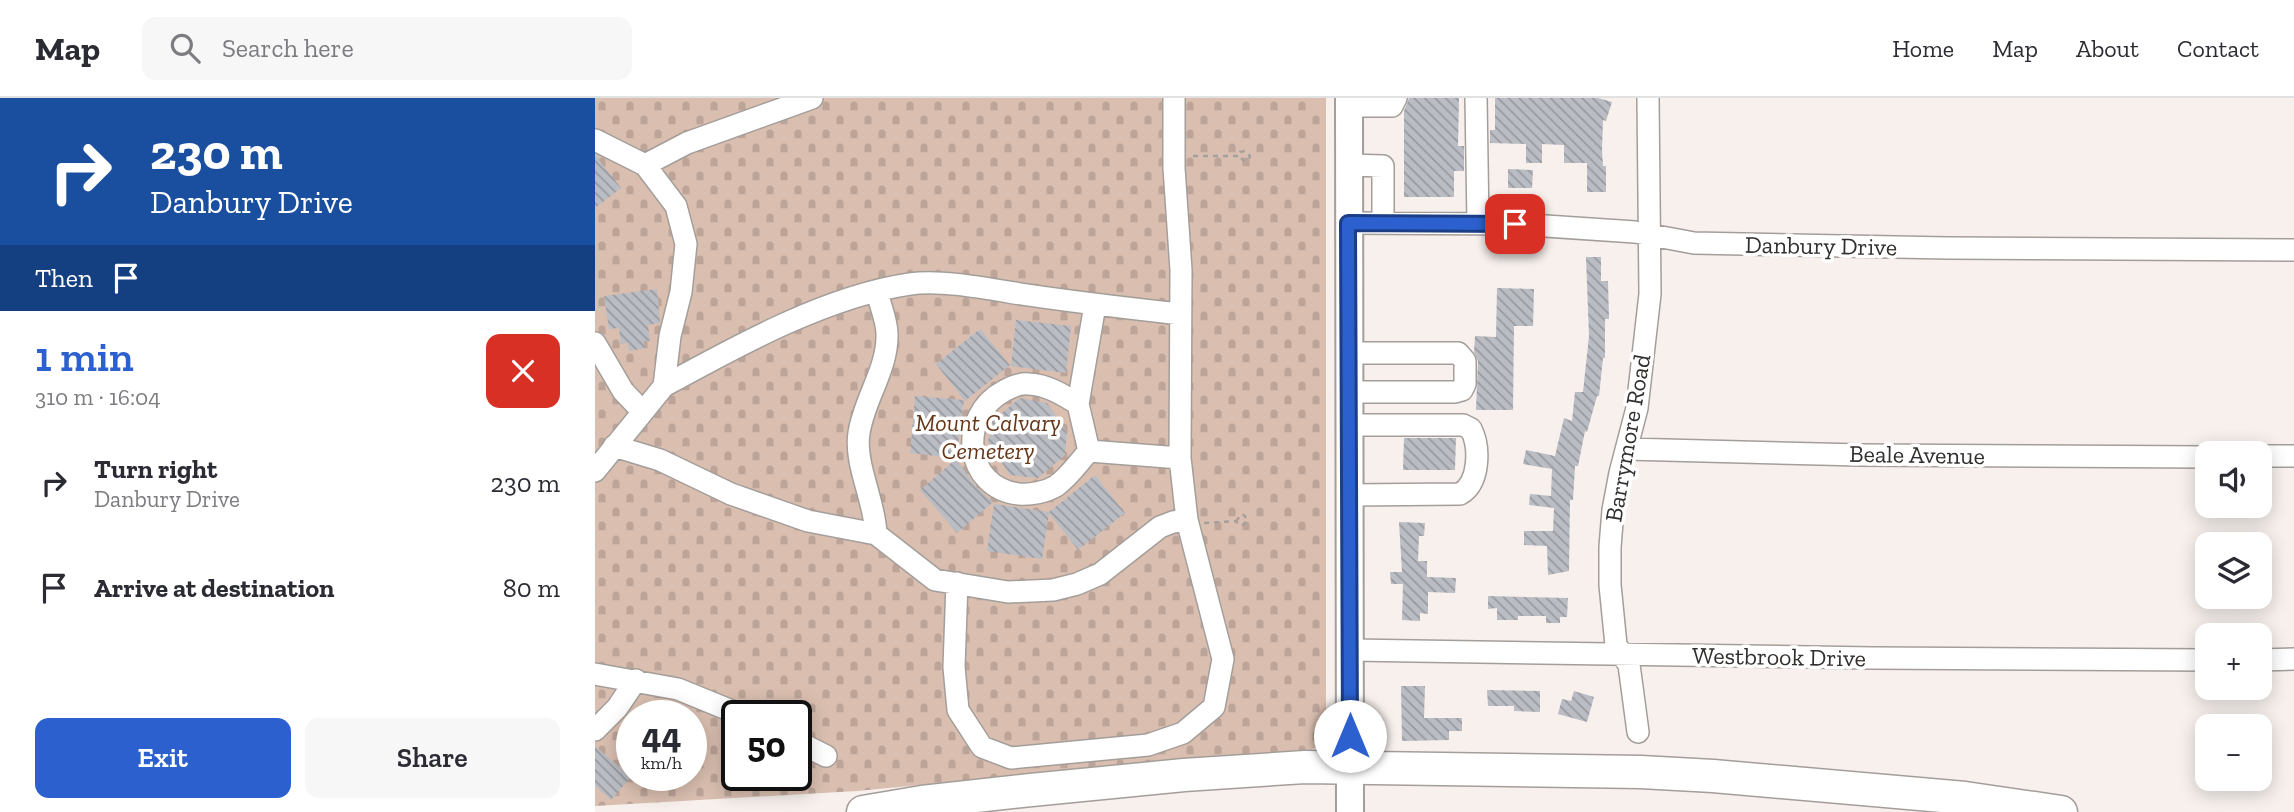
<!DOCTYPE html>
<meta charset="utf-8">
<style>
body{margin:0;font-family:"Zilla Slab",serif;background:#f7f7f7;color:#2b2b33;height:100vh;display:flex;flex-direction:column;font-size:26px;white-space:nowrap}
*{box-sizing:border-box;margin:0}
p{font-size:23px;color:#7c7c81}
.icon{flex:none;width:38px;height:38px;fill:none;stroke:currentColor;stroke-width:2;stroke-linecap:round;stroke-linejoin:round}
.map{position:relative;flex:1;overflow:hidden}
.drawer{display:flex;flex-direction:column;background:#fff;width:595px}
.drawer>*{flex:none}
.top-card{background:#1a4fa0;color:#fff;overflow:hidden}
.controls{position:absolute;left:1600px;top:343px;display:grid;gap:14px}
.controls a{display:grid;place-items:center;width:77px;height:77px;border-radius:14px;background:#fff;box-shadow:0 4px 18px #0003;font-size:35px}
.speed{position:absolute;left:21px;top:602px;display:flex;gap:14px;font-size:35px;font-weight:700;text-align:center}
.speed>*{display:grid;place-content:center;width:91px;height:91px;border-radius:50%;background:#fff;box-shadow:0 4px 18px #0003;line-height:1}
.speed small{font-size:18px;font-weight:400}
.speed .limit{border:4px solid #111;border-radius:10px;background:#fff;color:#111}
.pin{position:absolute;display:grid;place-items:center;width:60px;height:60px;color:#fff;margin:-30px;border-radius:14px;box-shadow:0 4px 10px #0006}
.me{position:absolute;width:77px;margin:-38px;rotate:0deg;stroke-linejoin:round;filter:drop-shadow(0 0 5px #0008)}
.turn{display:flex;align-items:center;gap:24px;height:147px;padding:0 35px;font-size:32px}
.turn .icon{width:91px;height:91px;stroke-width:2.5}
.turn b{display:block;font-size:49px;line-height:60px}
.then{display:flex;align-items:center;height:66px;padding:0 35px;background:#0003;gap:14px;font-size:26px}
.round{display:grid;place-items:center;flex:none;width:74px;height:74px;border-radius:14px;background:#f7f7f7}
.overview{display:flex;align-items:center;justify-content:space-between;height:119px;padding:0 35px}
h1{font-size:42px;font-weight:600;line-height:52px;color:#2b60ce}
.action{display:flex;gap:14px;margin-top:auto;padding:14px 35px}
.action a{flex:1;height:80px;border-radius:14px;background:#2b60ce;color:#fff;font-size:28px;font-weight:600;line-height:80px;text-align:center}
.action a+a{background:#f7f7f7;color:#2b2b33}
ul{padding:0;list-style:none}
li{display:flex;align-items:center;gap:21px;height:105px;padding:0 35px}
li div{flex:1}
li b{display:block;font-size:26px}
li em{font-style:normal}
header{display:flex;align-items:center;gap:42px;box-sizing:border-box;height:98px;padding:0 35px;background:#fff;border-bottom:2px solid #e1e1e2}
header strong{font-size:33px}
nav{display:flex;gap:38px;margin-inline-start:auto;font-size:24px}
.search{width:490px;height:63px;background:#f7f7f7;display:flex;align-items:center;gap:18px;box-sizing:border-box;padding:0 24px;border-radius:14px;color:#7c7c81;font-size:26px}
main{display:flex;flex:1;min-height:0}
.map>svg:first-child{display:block}
</style>
<header>
<strong>Map</strong>
<div class="search"><svg class="icon" aria-label="search" viewBox="0 0 24 24"><circle cx="10" cy="10" r="6"/><path d="M15 15l6 6"/></svg>Search here</div>
<nav><a>Home</a><a>Map</a><a>About</a><a>Contact</a></nav>
</header>
<main>
<section class="drawer">
<div class="top-card">
<div class="turn"><svg class="icon" aria-label="right" viewBox="0 0 24 24"><path d="M7 20v-9h11M14 6l5 5-5 5"/></svg><div><b>230 m</b>Danbury Drive</div></div>
<div class="then">Then<svg class="icon" aria-label="arrive" viewBox="0 0 24 24"><path d="M6 21V4h12l-3 4 3 4H6"/></svg></div>
</div>
<div class="overview"><div><h1>1 min</h1><p>310 m · 16:04</p></div><a class="round" style="background:#d93025;color:#fff"><svg class="icon" aria-label="close" viewBox="0 0 24 24"><path d="M6 6l12 12M18 6L6 18"/></svg></a></div>
<ul>
<li><svg class="icon" aria-label="right" viewBox="0 0 24 24"><path d="M7 20v-9h11M14 6l5 5-5 5"/></svg><div><b>Turn right</b><p>Danbury Drive</p></div><em>230 m</em></li>
<li><svg class="icon" aria-label="arrive" viewBox="0 0 24 24"><path d="M6 21V4h12l-3 4 3 4H6"/></svg><div><b>Arrive at destination</b></div><em>80 m</em></li>
</ul>
<div class="action"><a>Exit</a><a>Share</a></div>
</section>
<div class="map">
<svg width="1699" height="714" viewBox="0 0 1699 714">
<defs>
<pattern id="cemetery-stones" width="16" height="16" patternUnits="userSpaceOnUse" patternTransform="scale(1.75)"><rect width="16" height="16" fill="#dabfb0"/><path d="M2 7V4a2 2 0 0 1 4 0v3zM10 15v-3a2 2 0 0 1 4 0v3z" fill="#bca498"/></pattern>
<pattern id="building-back-hatch" width="6" height="6" patternUnits="userSpaceOnUse" patternTransform="scale(1.75)"><rect width="6" height="6" fill="#babdc3"/><path d="M-1 5l2 2M0 0l6 6M5-1l2 2" fill="none" stroke="#989a9f"/></pattern>
</defs>
<rect width="100%" height="100%" fill="#f7f0ed"/>
<!-- cemetery -->
<path fill="url(#cemetery-stones)" fill-rule="evenodd" d="M0,0H731V627C728,646 721,653 702,656L622,659L262,693L0,708ZM37,618H96V677H37ZM142,618H201V677H142Z"/>
<!-- building -->
<path fill="url(#building-back-hatch)" d="M814,0H864L863,48H869V73H859V99H809V13Z
M900,0H1003L1017,4L1011,23L1008,22L1007,52L1008,68H1011V94H992V65H969V47L947,46V65H931V46L895,45V32H900Z
M0,57L26,90L0,110Z
M913,71L938,72L937,90H913Z
M991,159H1006V183H1013L1014,221H1010V260H1008L1004,298H1002L992,334L990,333L983,368H980L978,402H975L974,473L953,477L952,448L929,447V433H958L959,410L934,407L935,396L956,398L957,371L928,366L931,352L960,358L969,320L977,323L980,294H988L994,238Z
M902,190L939,191L938,228H919L918,312H881L883,263L879,254L880,238L901,239Z
M62,191L65,225L53,227L55,243H49L50,250L34,253L33,245L26,246L24,230L14,231L9,198Z
M421,222L476,228L471,275L416,268Z
M385,231L415,267L370,303L341,266Z
M320,298L369,302L361,360L315,355Z
M425,300L452,305L472,334L470,357L443,380L415,377L393,344L397,323Z
M809,340H861L860,372H808Z
M361,361L381,389L398,404L362,435L325,392Z
M500,377L530,415L483,452L454,415L447,461L392,453L399,406L454,414Z
M804,424L830,425L829,438H824L823,463H832V479L861,480L860,495L833,494V516L825,515V523L807,522L808,486H796L795,474H807Z
M893,498L973,500L972,519H965V525H951V518H923V522H902V510L893,511Z
M806,588H830L829,620H867V633H854V642L807,643Z
M892,592L945,593V614L919,613V608H893Z
M979,593L999,599L992,624L963,616L967,601L976,603Z
M0,648L36,679L16,702L0,688Z"/>
<g fill="none" stroke-linecap="round" stroke-linejoin="round">
<!-- minor casing -->
<g stroke="#a49e9a" stroke-width="24">
<path id="minor" d="M881,0L883,126
M754,8H797L801,0
M0,42L50,67L81,108L91,146L86,194L75,238L69,288L0,373
M50,67L92,45L217,0
M754,67L788,68V125
M753,125L920,126L1040,134L1099,145L1353,150L1699,152
M500,207L483,306L494,353L585,360
M0,245L28,293L47,313
M754,255H863L870,263V286L867,292L860,294H754
M69,288C142,248 232,198 315,186C345,181 395,191 426,196C479,204 531,210 585,216
M483,306C468,297 453,287 434,286C425,285 416,289 409,293C362,318 369,390 424,396C436,397 451,394 461,388C474,379 484,364 494,353
M754,327H868L876,331C885,349 885,385 865,396L755,397
M19,348L65,362L136,396L213,423L281,436L340,482L413,494L458,492L482,486L505,476L565,429L578,424L592,422
M1032,351L1265,357L1612,359
M1664,358H1699
M281,436C280,403 259,366 264,335C269,301 293,271 292,236C292,223 285,207 282,194
M362,485L359,569L363,612L387,649L416,660L553,647L588,635L619,609L628,561L592,422L585,360L586,172L579,70V0
M756,552L1278,560L1612,562
M1664,562L1699,561
M0,576L83,591L149,618
M0,632L22,610L41,582
M1043,634L1034,567L1021,547L1015,487V449L1018,412L1025,375L1042,310L1055,196L1053,0
M201,643L231,658"/>
</g>
<!-- major casing -->
<g stroke="#a49e9a" stroke-width="30">
<path id="major" d="M754,0L755,714"/>
</g>
<!-- highway casing -->
<g stroke="#a49e9a" stroke-width="35">
<path id="highway" d="M268,714L327,704L436,692L589,677L710,669L1046,674L1118,678L1370,700L1466,714"/>
</g>
<!-- path -->
<path stroke="#a5a09e" stroke-width="2.5" stroke-dasharray="5 5" stroke-linecap="butt" d="M598,58H644L645,54L650,53L655,58L654,61L649,63L644,58
M609,425L641,423L644,427H648L652,423L650,418L647,416L641,423"/>
<!-- minor -->
<use href="#minor" stroke="#fff" stroke-width="21"/>
<!-- major -->
<use href="#major" stroke="#fff" stroke-width="26"/>
<!-- highway -->
<use href="#highway" stroke="#fff" stroke-width="32"/>
</g>
<g fill="none" stroke-linecap="round" stroke-linejoin="round">
<!-- route casing -->
<g stroke="#1c3e86" stroke-width="18">
<path id="route" d="M755,638L753,125L920,126"/>
</g>
<!-- route -->
<use href="#route" stroke="#2b60ce" stroke-width="12"/>
</g>
<g text-anchor="middle" stroke-width="7" stroke-linejoin="round" paint-order="stroke">
<!-- street labels -->
<g font-size="24" fill="#312f2d" stroke="#fff">
<text transform="translate(1226 148) rotate(1)" y="8">Danbury Drive</text>
<text transform="translate(1033 340) rotate(-80)" y="8">Barrymore Road</text>
<text transform="translate(1322 357) rotate(1)" y="8">Beale Avenue</text>
<text transform="translate(1184 559) rotate(1)" y="8">Westbrook Drive</text>
</g>
<!-- park labels -->
<g font-size="24" font-style="italic" fill="#673617" stroke="#fff">
<text x="393" y="333">Mount Calvary<tspan x="393" dy="28">Cemetery</tspan></text>
</g>
</g>
</svg>
<div class="controls">
<a><svg class="icon" aria-label="sound" viewBox="0 0 24 24"><path d="M4 9h4l5-4v14l-5-4H4zM17 9q2 3 0 6"/></svg></a>
<a><svg class="icon" aria-label="layers" viewBox="0 0 24 24"><path d="M12 4l9 5-9 5-9-5zM3 14l9 5 9-5"/></svg></a>
<a>+</a>
<a>−</a>
</div>
<div class="speed"><div>44<small>km/h</small></div><div class="limit">50</div></div>
<div class="pin" style="left:920px;top:126px;background:#d93025"><svg class="icon" aria-label="arrive" viewBox="0 0 24 24"><path d="M6 21V4h12l-3 4 3 4H6"/></svg></div>
<svg class="me" style="left:755px;top:638px" viewBox="-20 -20 40 40"><circle r="19" fill="#fff"/><path d="M0-13L10 11 0 6-10 11z" fill="#2b60ce"/></svg>
</div>
</main>
